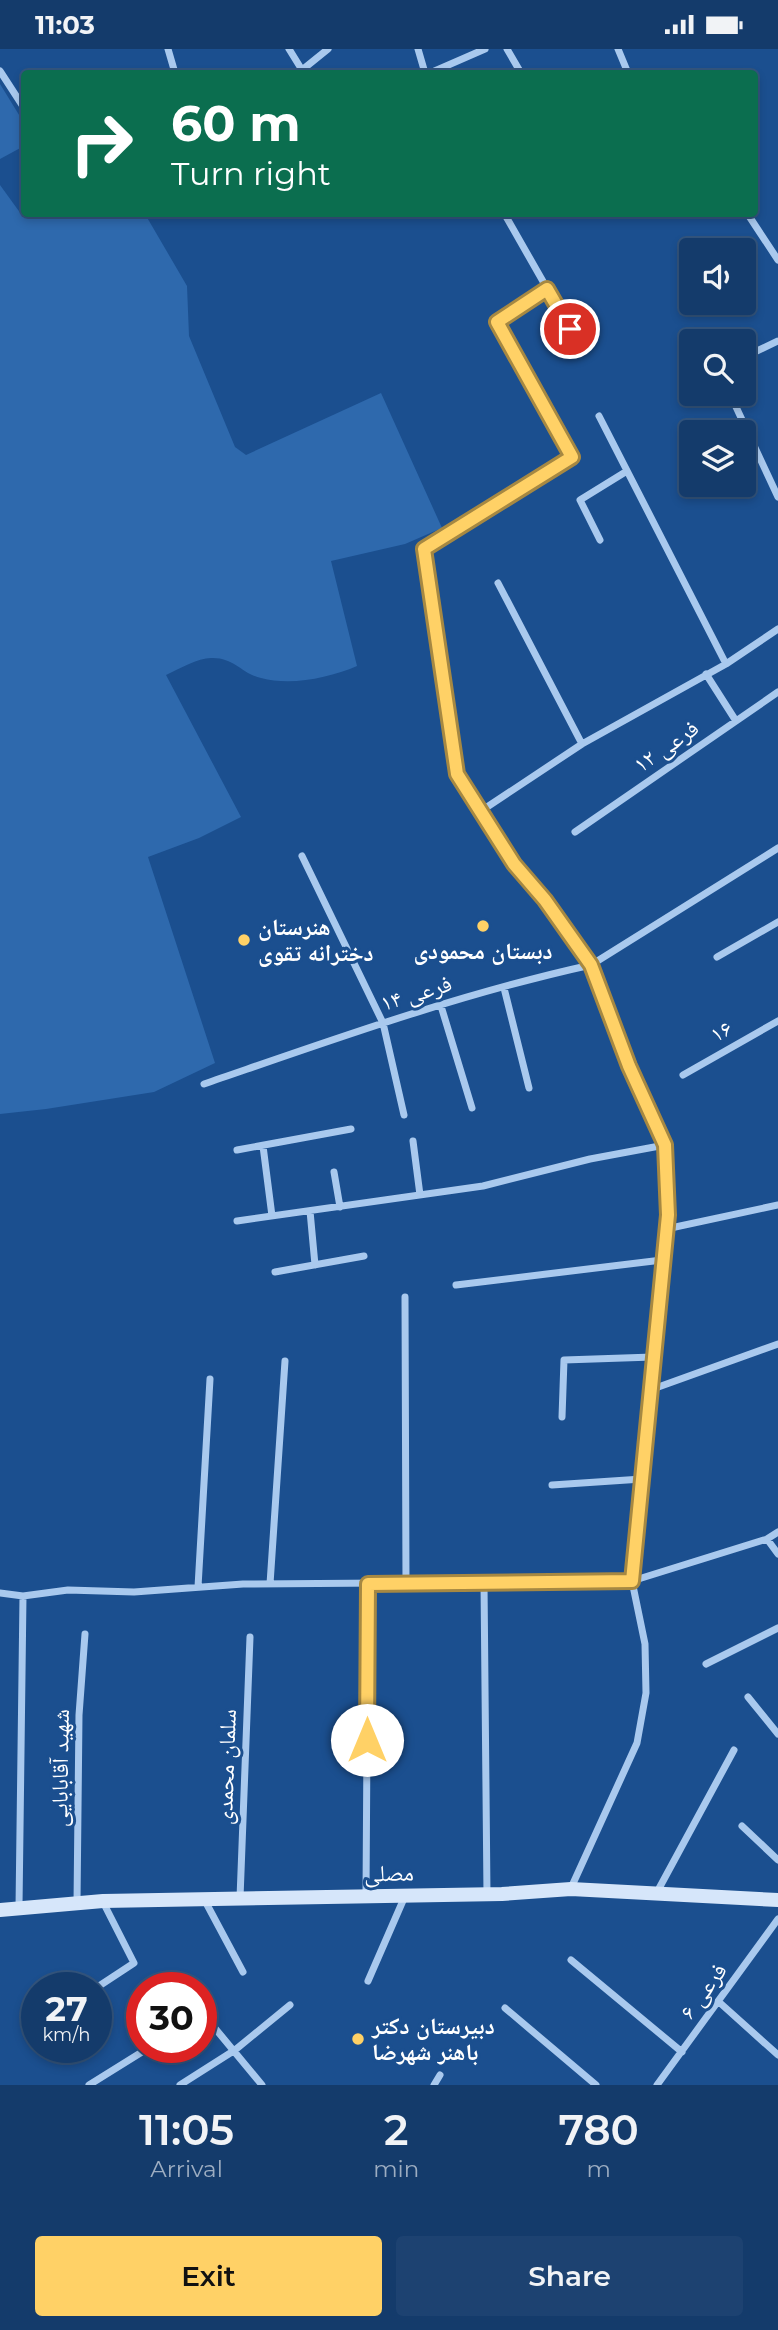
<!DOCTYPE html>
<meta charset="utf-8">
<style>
body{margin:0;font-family:Montserrat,"Noto Naskh Arabic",sans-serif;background:#1d4271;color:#f1f3f6;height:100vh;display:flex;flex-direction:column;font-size:26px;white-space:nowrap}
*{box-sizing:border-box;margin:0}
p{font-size:23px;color:#9dadc1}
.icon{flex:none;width:38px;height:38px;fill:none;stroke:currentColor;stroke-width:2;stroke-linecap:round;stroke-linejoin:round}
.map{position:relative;height:2036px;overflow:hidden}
.sheet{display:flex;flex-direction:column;background:#143b6b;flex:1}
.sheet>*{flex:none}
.top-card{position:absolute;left:21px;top:21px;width:737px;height:147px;border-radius:7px;box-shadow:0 4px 10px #0003,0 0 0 2px #33557e;background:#0b6e4f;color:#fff;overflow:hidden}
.controls{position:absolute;left:679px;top:189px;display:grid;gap:14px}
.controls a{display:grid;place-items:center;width:77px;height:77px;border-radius:7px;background:#143b6b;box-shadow:0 4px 10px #0003,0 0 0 2px #33557e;font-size:35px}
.speed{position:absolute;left:21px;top:1923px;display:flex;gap:14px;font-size:35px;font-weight:700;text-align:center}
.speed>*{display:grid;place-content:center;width:91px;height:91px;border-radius:50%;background:#143b6b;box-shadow:0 4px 10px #0003,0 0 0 2px #33557e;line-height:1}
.speed small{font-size:18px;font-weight:400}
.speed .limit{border:10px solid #d22;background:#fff;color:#111}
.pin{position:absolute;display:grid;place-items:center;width:60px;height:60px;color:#fff;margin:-30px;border:4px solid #fff;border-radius:50%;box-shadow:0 2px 7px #0007}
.me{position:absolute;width:77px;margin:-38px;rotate:0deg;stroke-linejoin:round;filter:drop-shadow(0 0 5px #0008)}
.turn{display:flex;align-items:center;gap:24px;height:147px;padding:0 35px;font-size:32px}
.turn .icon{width:91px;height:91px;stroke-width:2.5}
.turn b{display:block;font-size:49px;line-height:60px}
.eta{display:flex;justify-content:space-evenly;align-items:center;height:119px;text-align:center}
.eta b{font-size:42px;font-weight:600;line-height:49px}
.cta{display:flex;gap:14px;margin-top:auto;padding:14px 35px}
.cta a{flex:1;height:80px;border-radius:7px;background:#ffd166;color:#111;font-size:28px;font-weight:600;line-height:80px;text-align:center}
.cta a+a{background:#1d4271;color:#f1f3f6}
.status{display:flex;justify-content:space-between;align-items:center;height:49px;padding:0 35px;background:#143b6b;direction:ltr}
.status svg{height:19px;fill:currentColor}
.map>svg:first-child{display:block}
</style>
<div class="status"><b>11:03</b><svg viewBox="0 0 49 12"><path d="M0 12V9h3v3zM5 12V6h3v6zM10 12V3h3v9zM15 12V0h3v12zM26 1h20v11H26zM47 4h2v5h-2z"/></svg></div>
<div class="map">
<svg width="778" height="2036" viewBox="0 0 778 2036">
<rect width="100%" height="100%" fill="#1b4f8f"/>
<!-- green -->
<path fill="#2e69ad" d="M0,35L24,74V97L0,110Z
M0,136L21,165L24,163V164L145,165L187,237L189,287L235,398L246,406L381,344L442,479L405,495L331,512L357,617C329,629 291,637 261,629C242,625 234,608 211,609C198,609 179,620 166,626L241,768L199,789L148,808L215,1014L154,1043L46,1060L0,1065Z"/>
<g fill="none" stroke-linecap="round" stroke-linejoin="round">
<!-- street -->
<path stroke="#a9c9ee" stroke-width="7" d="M168,0L175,24
M289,0L302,21L328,0
M418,0L425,24
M507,0L521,24
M618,0L628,24
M0,22L24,59
M430,24L485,0
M504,164L581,299
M747,164L778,211
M547,240L497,273L572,408L424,500L457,725L514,815L545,851L591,916L629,1017L665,1096L668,1166L632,1532L645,1595L646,1644L637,1694L571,1839
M744,308L778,292
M730,345L778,448
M599,367L726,615
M600,491L580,451L627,422
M498,534L582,695
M706,625L736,672
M481,762L582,695L726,615L778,580
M575,783L778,643
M302,807L383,974L404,1066
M717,908L778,873
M504,939L529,1039
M441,957L472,1059
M683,1026L778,972
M204,1035C332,991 459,945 591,916L778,799
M413,1092L420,1146
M263,1097L272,1167
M237,1101L351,1080
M334,1123L340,1158
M310,1162L315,1216
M237,1172L483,1137L590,1110L665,1096
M666,1180L778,1156
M275,1223L364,1207
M456,1236L662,1211
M405,1248L406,1535
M650,1341L778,1295
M562,1368L564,1311L653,1308
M552,1436L642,1430
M767,1490L778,1505
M484,1534L487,1845
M270,1535L285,1312
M198,1538L210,1330
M0,1544L23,1547L68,1541L134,1543L243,1535L632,1532L767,1490L778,1483
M706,1615L778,1579
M748,1648L778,1685
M742,1777L778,1811
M656,1845L734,1701
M366,1847L368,1535
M240,1849L250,1588
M204,1850L243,1923
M77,1854L79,1666L85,1585
M19,1858L23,1547
M571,1911L682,2003
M368,1932L405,1847
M96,1939L134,1914L103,1853
M719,1953L778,2006
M505,1959L596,2036
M201,1968L204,1966L262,2036
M89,2036L150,1998
M180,2036L235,2001L290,1956
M434,2036L440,2026
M657,2036L778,1870"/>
<!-- secondary -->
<path stroke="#d6e6fa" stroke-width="14" d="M0,1861L103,1852L502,1845L571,1840L778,1851"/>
</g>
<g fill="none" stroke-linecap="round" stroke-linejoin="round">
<!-- route casing -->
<g stroke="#a68842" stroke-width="18">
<path id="route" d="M367,1691L368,1535L632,1532L668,1166L665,1096L629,1017L591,916L545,851L514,815L457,725L424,500L572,408L497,273L547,240L570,280"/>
</g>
<!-- route -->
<use href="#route" stroke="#ffd166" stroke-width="12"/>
</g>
<!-- markers -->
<g fill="#ffd166" stroke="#1b4f8f" stroke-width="2.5">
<circle cx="483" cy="877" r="7"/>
<circle cx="244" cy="891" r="7"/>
<circle cx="358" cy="1990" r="7"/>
</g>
<g text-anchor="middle" stroke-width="6" stroke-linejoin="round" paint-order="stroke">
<!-- street labels -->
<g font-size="23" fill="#fff" stroke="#1b4f8f">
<text transform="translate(666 697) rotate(-35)" y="8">فرعی ۱۲</text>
<text transform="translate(416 944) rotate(-17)" y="8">فرعی ۱۴</text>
<text transform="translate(721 982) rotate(-29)" y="8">۱۶</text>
<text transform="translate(226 1718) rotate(-88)" y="8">سلمان محمدی</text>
<text transform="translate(60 1719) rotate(-89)" y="8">شهید آقابابایی</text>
<text transform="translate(389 1824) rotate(-1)" y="8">مصلی</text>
<text transform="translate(703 1942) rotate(-54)" y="8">فرعی ۶</text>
</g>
<!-- poi labels -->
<g font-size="23" font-weight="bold" fill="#fff" stroke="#1b4f8f" text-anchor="start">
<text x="258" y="886">هنرستان<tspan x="258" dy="26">دخترانه تقوی</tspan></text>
<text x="483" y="910" text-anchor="middle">دبستان محمودی</text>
<text x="372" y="1985">دبیرستان دکتر<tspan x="372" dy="26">باهنر شهرضا</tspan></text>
</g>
</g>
</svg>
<div class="controls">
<a><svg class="icon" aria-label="sound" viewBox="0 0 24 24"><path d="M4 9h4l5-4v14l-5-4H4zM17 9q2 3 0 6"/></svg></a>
<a><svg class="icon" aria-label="search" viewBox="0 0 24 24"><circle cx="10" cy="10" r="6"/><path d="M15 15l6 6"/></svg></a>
<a><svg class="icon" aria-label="layers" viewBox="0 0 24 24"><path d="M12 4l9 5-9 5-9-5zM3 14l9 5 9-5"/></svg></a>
</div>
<div class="speed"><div>27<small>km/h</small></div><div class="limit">30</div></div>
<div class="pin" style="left:570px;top:280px;background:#d93025"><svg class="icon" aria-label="arrive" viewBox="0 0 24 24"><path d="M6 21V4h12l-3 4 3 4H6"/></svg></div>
<svg class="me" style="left:367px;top:1691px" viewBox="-20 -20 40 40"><circle r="19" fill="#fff"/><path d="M0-13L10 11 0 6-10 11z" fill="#ffd166"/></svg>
<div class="top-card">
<div class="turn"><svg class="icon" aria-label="right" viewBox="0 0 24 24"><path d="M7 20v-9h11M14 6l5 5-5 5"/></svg><div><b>60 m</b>Turn right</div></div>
</div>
</div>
<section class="sheet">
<div class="eta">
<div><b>11:05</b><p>Arrival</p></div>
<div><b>2</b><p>min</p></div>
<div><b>780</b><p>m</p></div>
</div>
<div class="cta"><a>Exit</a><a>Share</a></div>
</section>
